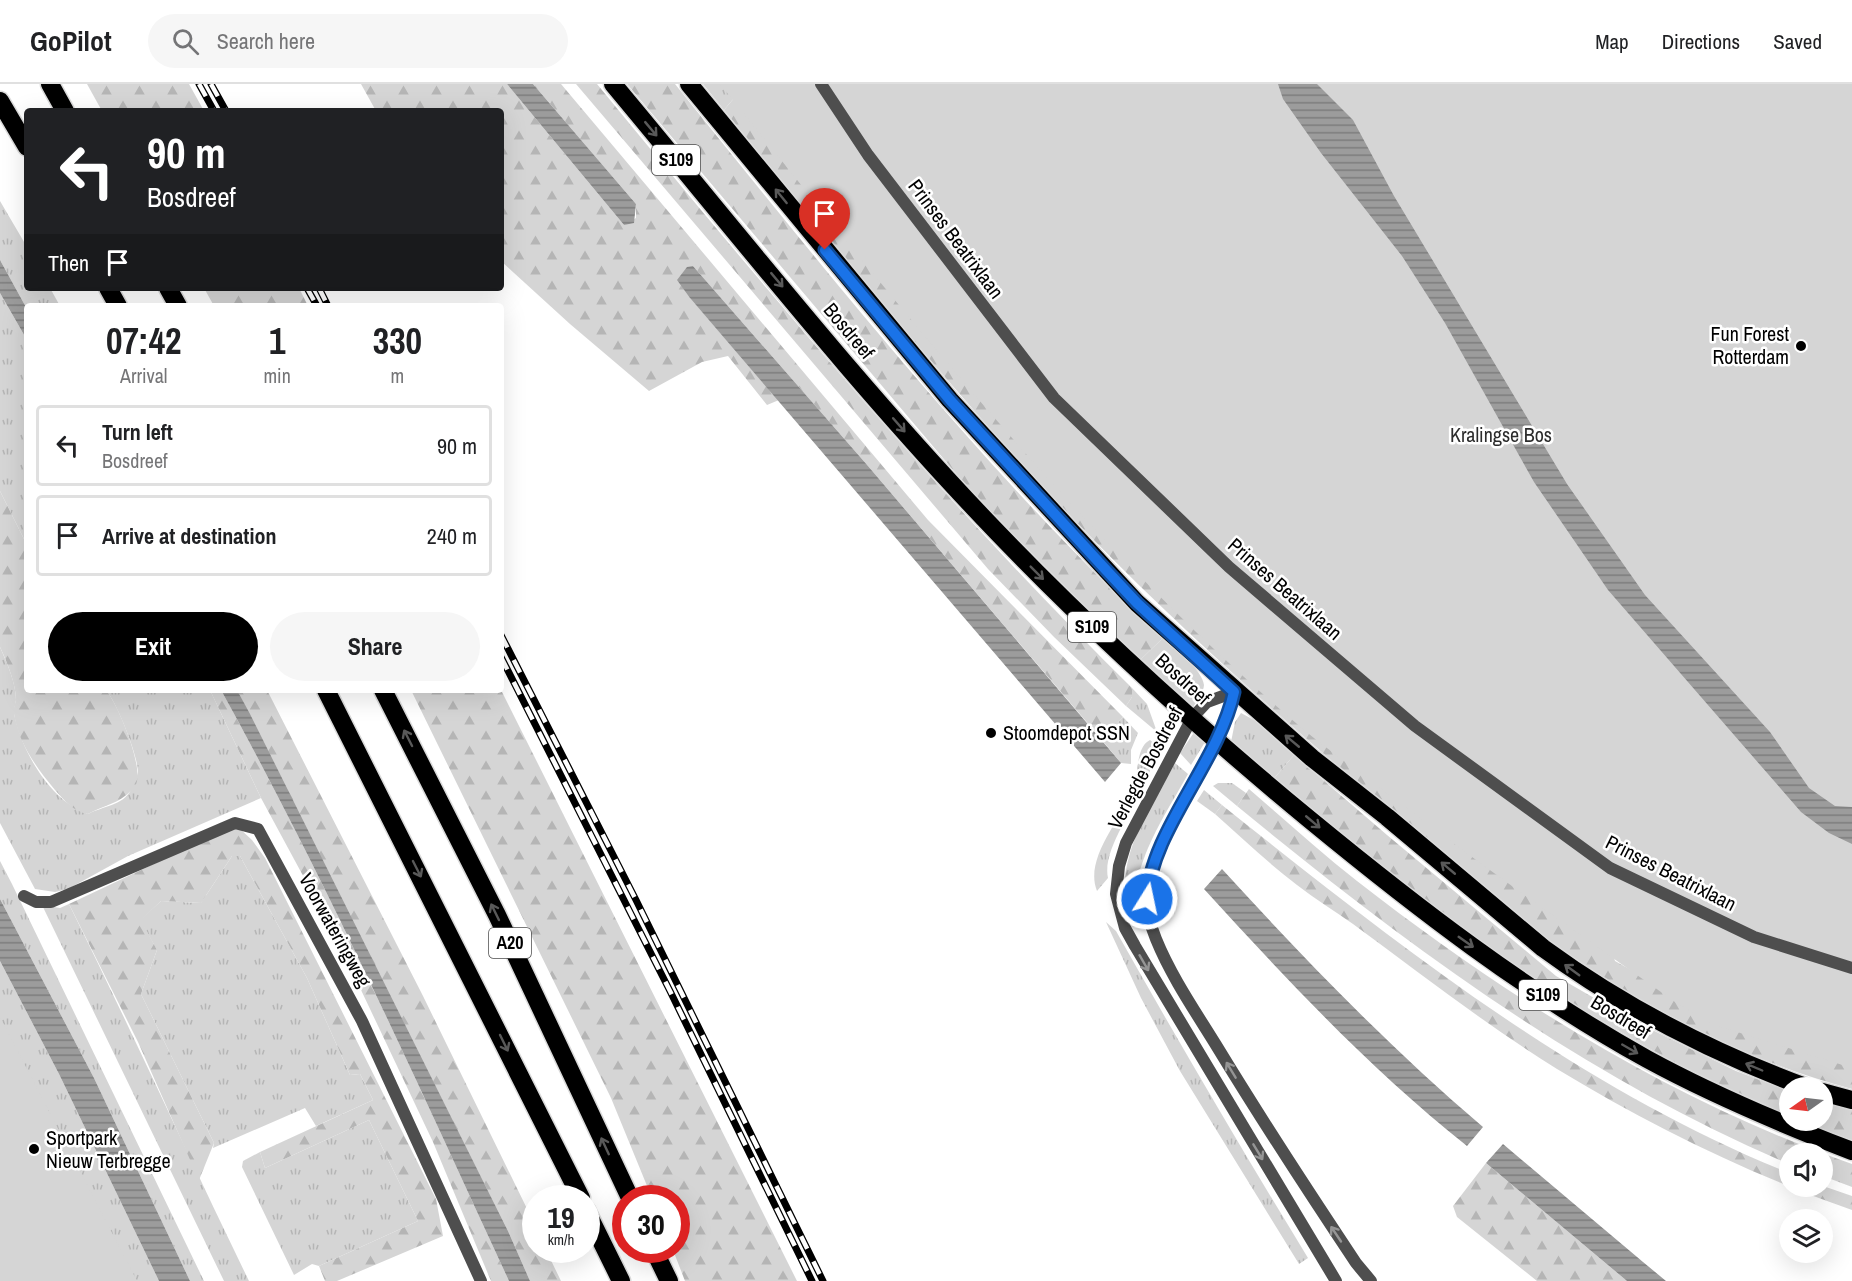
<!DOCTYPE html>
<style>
body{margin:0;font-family:"Archivo Narrow",sans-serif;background:#f6f6f6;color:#202124;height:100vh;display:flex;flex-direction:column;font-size:22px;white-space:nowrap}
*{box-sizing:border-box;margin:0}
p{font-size:20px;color:#757577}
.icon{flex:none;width:33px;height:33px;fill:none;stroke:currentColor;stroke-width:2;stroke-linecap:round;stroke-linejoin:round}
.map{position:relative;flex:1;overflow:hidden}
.side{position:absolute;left:24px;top:219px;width:480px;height:390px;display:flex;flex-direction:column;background:#fff;border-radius:6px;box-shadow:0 6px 24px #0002}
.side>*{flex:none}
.banner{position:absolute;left:24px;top:24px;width:480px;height:183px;border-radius:6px;box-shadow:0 6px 24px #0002;background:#202124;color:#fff;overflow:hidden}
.needle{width:39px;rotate:256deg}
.buttons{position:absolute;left:1779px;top:993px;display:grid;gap:12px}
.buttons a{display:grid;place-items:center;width:54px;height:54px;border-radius:50%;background:#fff;box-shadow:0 6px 24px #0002;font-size:30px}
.speed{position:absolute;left:522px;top:1101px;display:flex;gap:12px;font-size:30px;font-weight:700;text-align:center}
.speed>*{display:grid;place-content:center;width:78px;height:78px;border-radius:50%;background:#fff;box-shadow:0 6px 24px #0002;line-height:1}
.speed small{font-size:15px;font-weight:400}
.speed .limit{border:9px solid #d22;background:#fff;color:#111}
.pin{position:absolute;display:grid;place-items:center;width:51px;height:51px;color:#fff;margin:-62px -26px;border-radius:50% 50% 50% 0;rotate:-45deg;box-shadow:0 0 6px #0007}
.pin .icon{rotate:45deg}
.me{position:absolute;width:66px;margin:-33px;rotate:10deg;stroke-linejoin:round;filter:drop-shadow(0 0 4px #0008)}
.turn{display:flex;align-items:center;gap:21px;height:126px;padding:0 24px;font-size:27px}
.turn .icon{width:78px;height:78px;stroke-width:2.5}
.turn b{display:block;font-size:42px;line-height:51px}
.then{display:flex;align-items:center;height:57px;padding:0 24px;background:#0003;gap:12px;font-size:22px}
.eta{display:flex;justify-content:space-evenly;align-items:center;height:102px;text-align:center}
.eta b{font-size:36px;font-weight:700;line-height:42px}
.cta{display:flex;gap:12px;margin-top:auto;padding:12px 24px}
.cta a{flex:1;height:69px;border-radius:36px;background:#000;color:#fff;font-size:24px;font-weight:700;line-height:69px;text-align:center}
.cta a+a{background:#f6f6f6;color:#202124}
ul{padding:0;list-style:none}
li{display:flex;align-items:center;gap:18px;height:81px;margin:0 12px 9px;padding:0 12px;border:3px solid #e0e0e0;border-radius:6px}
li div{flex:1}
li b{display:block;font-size:22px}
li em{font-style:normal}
header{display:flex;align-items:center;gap:36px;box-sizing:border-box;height:84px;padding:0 30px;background:#fff;border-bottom:2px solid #e0e0e0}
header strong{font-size:28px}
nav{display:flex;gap:33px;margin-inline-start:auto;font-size:21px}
.search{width:420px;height:54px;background:#f6f6f6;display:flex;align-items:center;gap:15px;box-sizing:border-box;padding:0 21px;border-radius:33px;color:#757577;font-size:22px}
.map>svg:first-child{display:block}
</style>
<header>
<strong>GoPilot</strong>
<div class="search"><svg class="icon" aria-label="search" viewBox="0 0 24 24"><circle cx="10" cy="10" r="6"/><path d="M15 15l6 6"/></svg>Search here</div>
<nav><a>Map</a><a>Directions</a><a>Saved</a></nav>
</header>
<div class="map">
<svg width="1852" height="1197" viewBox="0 0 1852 1197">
<defs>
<pattern id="grass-tufts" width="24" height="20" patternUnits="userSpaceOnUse" patternTransform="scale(1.5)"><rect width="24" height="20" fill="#d5d5d5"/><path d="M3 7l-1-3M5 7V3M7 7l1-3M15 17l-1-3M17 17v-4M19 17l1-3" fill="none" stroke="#b5b5b5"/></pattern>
<pattern id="forest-firs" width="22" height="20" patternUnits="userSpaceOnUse" patternTransform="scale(1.5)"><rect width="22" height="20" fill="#d5d5d5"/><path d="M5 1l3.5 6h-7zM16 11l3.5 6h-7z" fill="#b5b5b5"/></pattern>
<pattern id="water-rules" width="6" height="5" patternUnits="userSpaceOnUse" patternTransform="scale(1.5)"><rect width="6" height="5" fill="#9c9c9c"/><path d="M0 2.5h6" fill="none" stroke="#7d7d7d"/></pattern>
</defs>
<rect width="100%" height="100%" fill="#fff"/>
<!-- grass -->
<path fill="url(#grass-tufts)" d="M703,0H735L740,7L724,26Z
M0,117L27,163V204H50L60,222H27V225L0,176Z
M0,209L27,256V461L0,407Z
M1164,553C1174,562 1203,587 1204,601C1204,608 1195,620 1191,626L1137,579Z
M0,563C7,579 16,599 16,616C15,623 13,627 15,634C24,671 51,717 88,730C103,722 122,722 131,706C133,702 137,693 138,688C138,672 117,619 106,606H210L261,714L128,772L68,805L55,808L35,805L0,739Z
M1132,604L1147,620L1157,648L1126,622L1132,613Z
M1241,629L1256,637L1294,671L1271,698L1230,663L1235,638Z
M1123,633L1138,649L1131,666V680L1121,679L1102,656Z
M1195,647L1205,658L1191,681L1180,669Z
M1150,656L1156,661C1154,675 1150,689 1144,702C1133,726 1102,767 1108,794L1097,807C1084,775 1120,736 1133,707C1139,692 1135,663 1150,656Z
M1175,679L1188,690C1163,735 1133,777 1134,830L1128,832C1114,773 1148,728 1175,679Z
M1218,699H1232L1246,709L1237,722L1213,702Z
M1204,706L1222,721L1215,730L1197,717Z
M232,772H240L307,894L350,991L360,990L373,1016L316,1042L305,1024L213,1064L214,1059L141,910L157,866L140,836L161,817L201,819Z
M0,777L12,800L204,1197H190L94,994L0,815Z
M69,820C131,945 188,1072 249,1197H224L42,821L60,824Z
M1106,838L1116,847C1178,957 1242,1066 1308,1174L1299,1180L1180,987L1141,914Z
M0,877L59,990L159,1197H110L0,984Z
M369,1036L418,1137L319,1182L312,1180L294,1191L242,1083L243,1077L260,1068L265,1084Z"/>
<!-- forest -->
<path fill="url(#forest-firs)" d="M87,0H189L204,27H102Z
M361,0H507L624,141L636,134V120L533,0H561L928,436L1123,633L1102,656L868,382L693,182L690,214L779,316L767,321L728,272L702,278L649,307L570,240L501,177V27H376Z
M576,0H597C768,208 940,415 1132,604V613L1126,622L1054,553L988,485Z
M627,0H675C812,170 949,343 1104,498C1123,517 1145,534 1164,553L1137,579L986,425Z
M740,7L1613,870L1615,877L1660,902L1852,932V1005C1754,979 1654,930 1571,873C1507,828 1447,775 1388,725C1268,623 1150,518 1043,403C931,282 828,154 724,26Z
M204,204H299L308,222H214Z
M0,407L27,461V606H106C118,620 146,687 135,702C121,720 106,720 88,730C74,728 64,716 55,706C36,683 19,660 14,630C13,624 15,621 16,616C16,600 7,578 0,563Z
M210,606H221C327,798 417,998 509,1197H491L433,1058L335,851L261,714Z
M237,606H267L423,912L533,1137L535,1143L536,1166H546L561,1197H530L508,1147Z
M411,606H501L797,1197H685L673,1166H676V1114H652L611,1014Z
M1294,671L1387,751L1556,892L1634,937L1736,987L1789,1007V1034L1685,985L1532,897L1271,698Z
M1249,705C1285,736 1320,768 1357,797C1507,914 1672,1017 1852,1080V1103L1823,1092L1822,1070H1790L1789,1080C1586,994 1407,862 1237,722Z
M1222,721C1399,862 1578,1004 1789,1089L1790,1102H1823L1852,1112V1126C1749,1090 1651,1042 1557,985C1486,941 1420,889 1353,840C1335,827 1315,815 1297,801C1268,779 1242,754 1215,730Z
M239,744L252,756L265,774L436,1115L443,1152L337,1197H325L319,1182L418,1137L369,1036L265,1084L260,1068L373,1016L360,990L350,991L307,894L240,772H232L201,819L161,817L141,836L157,866L141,910L214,1059L199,1096L138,958L69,820L226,746Z
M1823,1018L1852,1026V1060L1797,1037L1822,1036Z
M1486,1079L1627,1197H1537L1457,1133L1453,1122Z"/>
<!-- park -->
<path fill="#d5d5d5" d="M720,0H1852V984L1715,941L1678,920C1579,850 1480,781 1384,707C1358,687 1330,667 1304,646C1082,457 902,226 720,0Z
M0,933L137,1197H0Z"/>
<!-- water -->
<path fill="url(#water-rules)" d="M507,0H533L636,120L634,139L624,141Z
M1278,0H1317L1353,36L1394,112L1567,400L1645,511L1770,648L1809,704L1835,722L1852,723V760L1829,749L1801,728L1608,506L1534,398L1445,239L1402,172L1321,69L1283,15Z
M0,176L27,225V256L0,209Z
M693,182L868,382L1121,679L1105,698L690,214L677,196L687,183Z
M221,606H237L250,630L508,1147L530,1197H509C417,998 327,798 221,606Z
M1222,785C1304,875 1390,964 1483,1043L1467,1062C1371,986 1287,896 1204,805Z
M0,815L94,994L190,1197H159L59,990L0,877Z
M1503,1060L1643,1178L1666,1197H1627L1486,1079Z"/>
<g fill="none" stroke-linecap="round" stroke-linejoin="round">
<!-- highway casing -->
<g stroke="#dbdbdb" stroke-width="21">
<path id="highway" d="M50,0L65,27
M613,0C739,151 861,307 997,448C1095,550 1200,645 1309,735C1416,823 1526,908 1647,975C1713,1011 1782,1040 1852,1067
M689,0L950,316L1137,519L1312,674L1387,733L1543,864C1625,924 1713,969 1808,1004
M0,17L27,63
M108,204L118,222
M168,204L178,222
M326,606L581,1114
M383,606L497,831L630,1114
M1822,1008L1852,1016
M586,1126L621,1197
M654,1166L669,1197"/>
</g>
<!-- street -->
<path stroke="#4e4e4e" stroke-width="12" d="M821,0L868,71L1054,314L1229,483L1415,642L1610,784L1754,853L1852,884
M24,812L36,818H51L235,739L258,745L362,937L481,1197
M1336,1197L1135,862L1125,844L1116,810L1119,782L1126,759L1192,634L1207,618L1234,608C1220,676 1164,732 1149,797C1144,816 1149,838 1156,855C1171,892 1195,927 1216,961C1261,1035 1308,1107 1356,1179L1371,1197"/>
<!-- highway -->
<use href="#highway" stroke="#000" stroke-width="18"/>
<!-- rail casing -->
<g stroke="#000" stroke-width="7">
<path id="rail" d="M199,0L214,27
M211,0L226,27
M307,204L317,222
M319,204L328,222
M501,551L636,816L823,1197
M501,573L670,907L812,1197"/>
</g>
<!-- rail -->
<use href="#rail" stroke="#fff" stroke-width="4.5" stroke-dasharray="14" stroke-linecap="butt"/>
</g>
<!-- one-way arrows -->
<defs><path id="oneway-shaft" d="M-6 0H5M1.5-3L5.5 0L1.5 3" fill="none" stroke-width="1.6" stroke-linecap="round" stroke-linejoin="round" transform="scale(1.5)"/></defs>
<g stroke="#595959">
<use href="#oneway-shaft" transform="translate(651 45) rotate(50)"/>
<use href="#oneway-shaft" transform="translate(781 112) rotate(-129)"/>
<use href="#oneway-shaft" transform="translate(777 196) rotate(50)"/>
<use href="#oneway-shaft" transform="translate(899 341) rotate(49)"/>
<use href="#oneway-shaft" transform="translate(1037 489) rotate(45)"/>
<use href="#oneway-shaft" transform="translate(408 654) rotate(-117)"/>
<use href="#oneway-shaft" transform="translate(1292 657) rotate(-140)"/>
<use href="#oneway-shaft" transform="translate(1313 738) rotate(40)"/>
<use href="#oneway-shaft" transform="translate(1448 784) rotate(-140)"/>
<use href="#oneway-shaft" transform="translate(417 785) rotate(63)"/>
<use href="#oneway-shaft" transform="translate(495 828) rotate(-116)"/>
<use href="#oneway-shaft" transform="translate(1466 858) rotate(35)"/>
<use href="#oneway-shaft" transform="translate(1572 886) rotate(-144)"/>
<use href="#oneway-shaft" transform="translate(504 959) rotate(64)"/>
<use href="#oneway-shaft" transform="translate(1630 965) rotate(30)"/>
<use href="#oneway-shaft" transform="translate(1754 983) rotate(-157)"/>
<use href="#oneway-shaft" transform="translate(605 1062) rotate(-115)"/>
</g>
<g stroke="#959595">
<use href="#oneway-shaft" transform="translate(1144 879) rotate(60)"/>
<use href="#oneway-shaft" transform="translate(1231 986) rotate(-121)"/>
<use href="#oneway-shaft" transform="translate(1258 1068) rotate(59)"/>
<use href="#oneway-shaft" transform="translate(1336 1150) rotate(-124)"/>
</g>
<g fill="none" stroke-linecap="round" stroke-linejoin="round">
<!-- route casing -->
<g stroke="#114b97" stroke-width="15">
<path id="route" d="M825,166L950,316L1107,487L1137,519L1234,608C1219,678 1150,748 1147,815"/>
</g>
<!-- route -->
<use href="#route" stroke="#1a73e8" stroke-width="10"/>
</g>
<!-- markers -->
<g fill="#000" stroke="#fff" stroke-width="2">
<circle cx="1801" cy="262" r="6"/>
<circle cx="991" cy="649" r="6"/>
<circle cx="34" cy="1065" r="6"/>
</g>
<g text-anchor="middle" stroke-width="5" stroke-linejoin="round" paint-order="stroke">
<!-- shield labels -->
<g fill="#fff" stroke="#4c4c4c" stroke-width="1.5">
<rect x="652" y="61" width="48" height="30" rx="4.5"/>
<rect x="1068" y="528" width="48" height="30" rx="4.5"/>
<rect x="489" y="844" width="42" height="30" rx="4.5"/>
<rect x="1519" y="896" width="48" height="30" rx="4.5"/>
</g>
<g font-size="18" font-weight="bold" fill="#000">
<text x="676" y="82">S109</text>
<text x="1092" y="549">S109</text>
<text x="510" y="865">A20</text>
<text x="1543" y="917">S109</text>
</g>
<!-- street labels -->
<g font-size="20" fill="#000" stroke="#fff">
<text transform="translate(956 155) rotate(53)" y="7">Prinses Beatrixlaan</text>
<text transform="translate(849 247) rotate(50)" y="7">Bosdreef</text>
<text transform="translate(1285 505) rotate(41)" y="7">Prinses Beatrixlaan</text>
<text transform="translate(1183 595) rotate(42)" y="7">Bosdreef</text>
<text transform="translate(1145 684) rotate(-62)" y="7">Verlegde Bosdreef</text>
<text transform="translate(1671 789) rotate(27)" y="7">Prinses Beatrixlaan</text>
<text transform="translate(335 846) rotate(61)" y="7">Voorwateringweg</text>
<text transform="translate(1621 933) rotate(31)" y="7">Bosdreef</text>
</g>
<!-- poi labels -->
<g font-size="20" fill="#000" stroke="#fff" text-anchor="start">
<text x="1789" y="257" text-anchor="end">Fun Forest<tspan x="1789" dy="23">Rotterdam</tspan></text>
<text x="1003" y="656">Stoomdepot SSN</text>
<text x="46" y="1061">Sportpark<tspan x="46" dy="23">Nieuw Terbregge</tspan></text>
</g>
<!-- park labels -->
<g font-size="20" fill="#2c2c2c" stroke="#fff">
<text x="1501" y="358">Kralingse Bos</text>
</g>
</g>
</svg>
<div class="buttons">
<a><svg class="needle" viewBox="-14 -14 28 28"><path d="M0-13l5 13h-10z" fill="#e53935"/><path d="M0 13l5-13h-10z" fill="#757577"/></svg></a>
<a><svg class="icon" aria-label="sound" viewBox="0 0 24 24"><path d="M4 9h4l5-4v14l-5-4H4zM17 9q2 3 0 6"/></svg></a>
<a><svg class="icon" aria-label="layers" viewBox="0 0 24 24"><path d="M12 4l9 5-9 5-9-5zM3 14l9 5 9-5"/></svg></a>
</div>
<div class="speed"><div>19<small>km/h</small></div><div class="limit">30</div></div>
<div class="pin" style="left:825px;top:166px;background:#d93025"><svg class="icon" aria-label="arrive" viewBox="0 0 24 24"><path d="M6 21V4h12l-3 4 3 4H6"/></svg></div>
<svg class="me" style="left:1147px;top:815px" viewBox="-20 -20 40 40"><circle r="17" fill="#1a73e8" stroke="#fff" stroke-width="3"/><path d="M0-11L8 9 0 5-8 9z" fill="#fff"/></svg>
<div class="banner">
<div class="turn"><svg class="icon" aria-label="left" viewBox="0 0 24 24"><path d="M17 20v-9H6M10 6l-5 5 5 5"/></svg><div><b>90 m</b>Bosdreef</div></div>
<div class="then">Then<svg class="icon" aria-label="arrive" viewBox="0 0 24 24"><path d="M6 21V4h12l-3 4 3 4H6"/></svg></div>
</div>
<section class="side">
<div class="eta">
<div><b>07:42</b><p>Arrival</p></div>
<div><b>1</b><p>min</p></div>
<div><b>330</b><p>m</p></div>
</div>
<ul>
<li><svg class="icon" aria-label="left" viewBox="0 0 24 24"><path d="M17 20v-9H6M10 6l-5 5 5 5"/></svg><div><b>Turn left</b><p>Bosdreef</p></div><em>90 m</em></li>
<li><svg class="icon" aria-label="arrive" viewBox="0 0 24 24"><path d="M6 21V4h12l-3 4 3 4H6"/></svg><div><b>Arrive at destination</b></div><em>240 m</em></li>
</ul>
<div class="cta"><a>Exit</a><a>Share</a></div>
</section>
</div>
